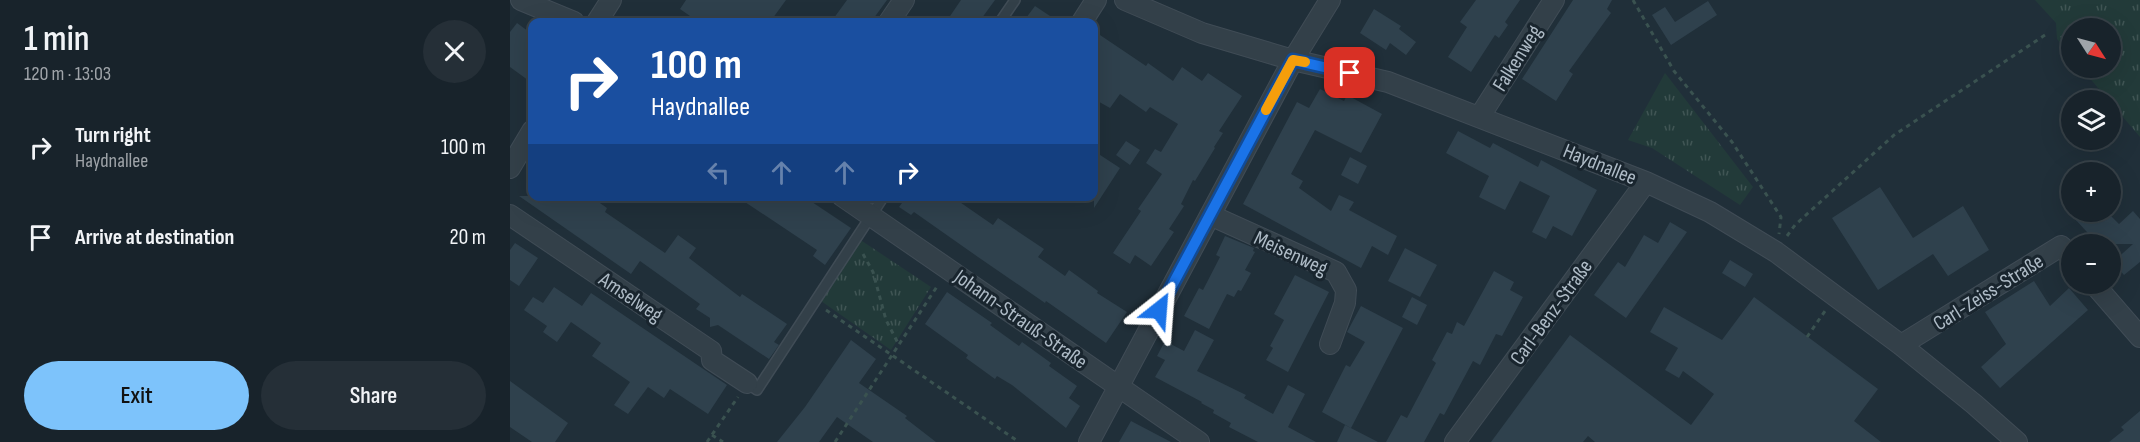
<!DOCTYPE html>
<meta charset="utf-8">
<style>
body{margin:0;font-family:"Sofia Sans Condensed",sans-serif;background:#252f37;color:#f1f3f6;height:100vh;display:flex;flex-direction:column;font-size:22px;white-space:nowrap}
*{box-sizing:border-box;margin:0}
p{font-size:20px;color:#9fa4a9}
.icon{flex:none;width:33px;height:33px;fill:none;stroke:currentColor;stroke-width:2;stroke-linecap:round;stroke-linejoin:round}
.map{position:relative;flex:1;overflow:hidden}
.side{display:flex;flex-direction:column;background:#18232b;width:510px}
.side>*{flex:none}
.banner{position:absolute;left:18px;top:18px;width:570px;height:183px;border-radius:12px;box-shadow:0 6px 24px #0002,0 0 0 2px #364047;background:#1a4fa0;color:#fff;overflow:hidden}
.needle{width:39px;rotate:126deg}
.controls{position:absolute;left:1551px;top:18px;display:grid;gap:12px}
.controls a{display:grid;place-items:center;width:60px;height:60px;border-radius:50%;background:#18232b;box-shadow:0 6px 24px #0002,0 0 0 2px #364047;font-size:30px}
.pin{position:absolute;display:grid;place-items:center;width:51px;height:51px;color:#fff;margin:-26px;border-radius:12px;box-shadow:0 3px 9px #0006}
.me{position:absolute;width:66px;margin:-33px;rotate:28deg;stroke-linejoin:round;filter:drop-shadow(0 0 4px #0008)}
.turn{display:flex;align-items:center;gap:21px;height:126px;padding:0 24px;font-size:27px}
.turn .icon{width:78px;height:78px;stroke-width:2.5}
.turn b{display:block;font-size:42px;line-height:51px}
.lanes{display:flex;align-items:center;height:57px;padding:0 24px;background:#0003;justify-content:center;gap:30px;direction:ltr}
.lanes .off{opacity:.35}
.round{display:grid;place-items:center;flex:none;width:63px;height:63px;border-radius:32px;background:#252f37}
.summary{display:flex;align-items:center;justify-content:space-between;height:102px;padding:0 24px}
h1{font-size:36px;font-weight:600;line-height:45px}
.action{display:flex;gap:12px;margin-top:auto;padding:12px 24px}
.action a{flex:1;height:69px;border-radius:36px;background:#7dc3fb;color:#111;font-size:24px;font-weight:600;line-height:69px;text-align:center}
.action a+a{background:#252f37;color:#f1f3f6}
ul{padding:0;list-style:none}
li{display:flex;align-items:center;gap:18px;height:90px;padding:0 24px}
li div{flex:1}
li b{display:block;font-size:22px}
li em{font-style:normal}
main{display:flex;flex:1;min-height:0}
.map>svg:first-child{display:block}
</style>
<main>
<section class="side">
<div class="summary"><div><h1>1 min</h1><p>120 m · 13:03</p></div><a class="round"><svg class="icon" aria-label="close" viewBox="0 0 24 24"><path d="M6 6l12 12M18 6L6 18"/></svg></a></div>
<ul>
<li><svg class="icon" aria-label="right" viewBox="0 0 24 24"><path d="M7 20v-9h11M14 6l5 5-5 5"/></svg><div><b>Turn right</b><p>Haydnallee</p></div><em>100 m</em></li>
<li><svg class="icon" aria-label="arrive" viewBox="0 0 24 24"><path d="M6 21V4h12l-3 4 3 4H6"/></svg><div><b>Arrive at destination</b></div><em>20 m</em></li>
</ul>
<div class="action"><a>Exit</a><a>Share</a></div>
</section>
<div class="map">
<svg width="1630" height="442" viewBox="0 0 1630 442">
<defs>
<pattern id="grass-tufts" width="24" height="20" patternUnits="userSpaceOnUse" patternTransform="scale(1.5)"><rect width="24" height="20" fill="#223a39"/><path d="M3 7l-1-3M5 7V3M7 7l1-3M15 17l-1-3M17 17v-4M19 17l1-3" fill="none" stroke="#405554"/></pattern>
</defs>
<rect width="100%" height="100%" fill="#202f39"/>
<!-- grass -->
<path fill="url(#grass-tufts)" d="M1525,0H1630V137L1571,68H1600V28H1562L1561,56L1547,39L1546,23Z
M1155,73L1243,187L1230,205L1142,148L1118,140Z
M349,239L421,287L381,350L311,301Z"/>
<!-- building -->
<path fill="#2f414d" d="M176,0H276L260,22H176L180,16L170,9Z
M337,0H377L361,22H321Z
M451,0H485L469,22H436Z
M966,0H1010L995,22L998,25L989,38L985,35L961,72L938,57L957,27L950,22Z
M1063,0H1102L1097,9L1101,13L1059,71L1063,74L1046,101L1012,79Z
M1198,1L1207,15L1161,45L1142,15L1155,7L1165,22Z
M525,6L549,22H513Z
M864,9L891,26L889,29L906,42L896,55L880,43L876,50L850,33Z
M7,23L22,34V83L0,67V32Z
M590,35L636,66L638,63L663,81L672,67L692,81L698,73L732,96L709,131L713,133L704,147L705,148L685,181L683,180L671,204L674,206L659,229L664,232L641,266L625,255L620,264L603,253L631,211L628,209L652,174L636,163L645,149L651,152L668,124L640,107L636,112L610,94L600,108L584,99V45Z
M810,89L834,101L837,95L872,114L851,153L805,130L781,174L793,181L789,188L821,211L829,195L844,202L839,210L887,236L878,255L862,246L851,268L733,204L787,102L799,108Z
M948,131L980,148L983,143L1028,167L1031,160L1087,190L1062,236L1043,226L1036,239L1022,232L1040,196L1010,181L995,210L969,197L979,176L936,153Z
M616,141L630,150L620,165L606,155Z
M584,151L610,168L584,208Z
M840,157L857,166L848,184L831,175Z
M1370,187L1403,238L1453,206L1479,250L1438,276L1423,254L1368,290L1322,218Z
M9,196H80L97,208L95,212L155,253L168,235L186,248L179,258L230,297L232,294L277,324L264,342L269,345L259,359L208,325L200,327V318L186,309L190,304L130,261L121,274Z
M226,196H293L341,228L315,265L303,256L307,250Z
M382,196H441L483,225L488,218L534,249L528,257L555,276L559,270L588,291L587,293L617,312L596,343L536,301L535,303L468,257L404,212L401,215L389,207L392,203Z
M1623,211L1630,219V262L1614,275L1603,262L1623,244H1588L1565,219L1577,212H1597L1609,224Z
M1160,222L1177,232L1116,318L1084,295L1108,262L1115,267L1134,235L1148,243Z
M715,236L744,248L743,251L745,252L735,270L741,273L731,291L728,290L724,297L717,294L699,329L674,316L689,288L693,290L710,257L706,255Z
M5,243L28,258L9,286L0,280V250Z
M895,248L927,265L910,297L878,281Z
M1220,260L1243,274L1235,287L1212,273Z
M984,271L1004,282L1000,290L1013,297L992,336L986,334L970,365L963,361L934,415L930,413L914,442H876L891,415L897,418L926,363L922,360L937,332L942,334L947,322L954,326Z
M785,275L819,292L778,372L756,360L763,348L760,346L774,320L764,314Z
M1524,281L1540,306L1559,288L1578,310L1490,388L1471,367L1496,344L1475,312Z
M44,287L72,306L81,293L217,385L198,414L160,389L154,398L138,387L118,414L104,405L120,382L82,356L91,343L61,322L47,342L33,332L37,326L14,310L23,297L33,303Z
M437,292L482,323L480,325L509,346L512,342L541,363L539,366L567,386L559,398L570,406L556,428L502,385L487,376L485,379L456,358L458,355L415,324Z
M902,297L917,305L907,325L892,317Z
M1244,297L1368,389L1344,421L1371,442H1085L1078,436L1073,442H981L1060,335L1181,425L1204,394L1173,371L1169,378L1155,370L1168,348L1140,332L1154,307L1212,340Z
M851,306L893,328L841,428L812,412L836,365L840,367L855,342L837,332Z
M685,330L704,340L687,371L736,395L734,398L763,414L778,385L795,394L778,427L806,442H748L719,427L721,423L703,413L704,410L691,403L692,402L645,377L655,360L647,356L655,341L674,351Z
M341,340L366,359L349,383L397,416L395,418L426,442H363L327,417L309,442H267L295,407Z
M0,381L58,423L45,442H22L0,427Z
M1630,411V442H1599L1614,430L1611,427Z
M621,421L661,442H609Z
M835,425L868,442H827Z"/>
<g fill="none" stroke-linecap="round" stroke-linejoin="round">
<!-- lane casing -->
<g stroke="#404c56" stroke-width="12">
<path id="lane" d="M490,22L505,0
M237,383L247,390L374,196"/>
</g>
<!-- street casing -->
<g stroke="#404c56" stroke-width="22">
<path id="street" d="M11,0L64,22
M615,0L692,33L783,60L878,82L1136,182L1200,212L1266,252L1391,345L1464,404L1507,442
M87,22L101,0
M379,22L394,0
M572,22L586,0
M970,116L1044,0
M0,168L22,131
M332,196L689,442
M0,215L201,351L202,360L237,383
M700,215L826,272L836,290L835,303L820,344
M1584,284L1630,337
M1391,345L1551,246L1562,258
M579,442L783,60L820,0
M945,442L1136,182"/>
</g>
<!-- path -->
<path stroke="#3a5250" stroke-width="3" stroke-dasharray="4.5 4.5" stroke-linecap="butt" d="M1123,0L1164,71L1222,142L1271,217L1269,234
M1277,236L1285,225L1384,135L1538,33
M353,254L363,272L376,320L389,345
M316,310L509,442
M1297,337L1315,311
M202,435L213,442
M197,442L228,397
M325,442L428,285"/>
<!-- lane -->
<use href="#lane" stroke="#334049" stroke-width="9"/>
<!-- street -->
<use href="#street" stroke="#334049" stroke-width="20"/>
</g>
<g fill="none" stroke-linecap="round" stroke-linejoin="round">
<!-- route casing -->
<g stroke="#114b97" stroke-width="15">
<path id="route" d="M649,310L783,60L840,73"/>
</g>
<!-- route -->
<use href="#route" stroke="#1a73e8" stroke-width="10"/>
<!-- slow -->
<path stroke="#f59e0b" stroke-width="10" d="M756,110L783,60L795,62"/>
</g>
<g text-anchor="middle" stroke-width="6" stroke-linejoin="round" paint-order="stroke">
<!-- street labels -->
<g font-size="21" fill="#aebbc6" stroke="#19252e">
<text transform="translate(1007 58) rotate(-58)" y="7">Falkenweg</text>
<text transform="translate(1090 164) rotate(22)" y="7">Haydnallee</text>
<text transform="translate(781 253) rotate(25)" y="7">Meisenweg</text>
<text transform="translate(1478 292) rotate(-32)" y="7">Carl-Zeiss-Straße</text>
<text transform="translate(121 297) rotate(34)" y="7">Amselweg</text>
<text transform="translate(1041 312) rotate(-54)" y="7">Carl-Benz-Straße</text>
<text transform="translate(511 319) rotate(35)" y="7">Johann-Strauß-Straße</text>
</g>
</g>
</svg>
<div class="controls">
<a><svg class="needle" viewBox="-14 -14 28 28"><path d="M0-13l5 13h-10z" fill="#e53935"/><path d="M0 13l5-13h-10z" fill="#9fa4a9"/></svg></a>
<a><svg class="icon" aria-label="layers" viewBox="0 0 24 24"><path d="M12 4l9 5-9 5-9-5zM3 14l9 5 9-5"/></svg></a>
<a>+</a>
<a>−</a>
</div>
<div class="pin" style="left:840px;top:73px;background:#d93025"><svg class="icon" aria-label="arrive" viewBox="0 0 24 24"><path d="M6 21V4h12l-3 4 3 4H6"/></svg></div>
<svg class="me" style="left:649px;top:310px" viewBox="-20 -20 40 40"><path d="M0-17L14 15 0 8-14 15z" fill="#1a73e8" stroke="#fff" stroke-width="4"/></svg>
<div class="banner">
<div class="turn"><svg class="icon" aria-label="right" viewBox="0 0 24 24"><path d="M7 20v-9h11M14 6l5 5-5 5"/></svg><div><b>100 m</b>Haydnallee</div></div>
<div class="lanes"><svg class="icon off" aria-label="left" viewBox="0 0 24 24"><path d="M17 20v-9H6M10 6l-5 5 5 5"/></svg><svg class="icon off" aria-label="ahead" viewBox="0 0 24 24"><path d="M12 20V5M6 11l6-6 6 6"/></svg><svg class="icon off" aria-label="ahead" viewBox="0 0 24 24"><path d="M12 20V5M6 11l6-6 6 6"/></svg><svg class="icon" aria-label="right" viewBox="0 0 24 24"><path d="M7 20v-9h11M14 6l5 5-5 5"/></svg></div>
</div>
</div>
</main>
